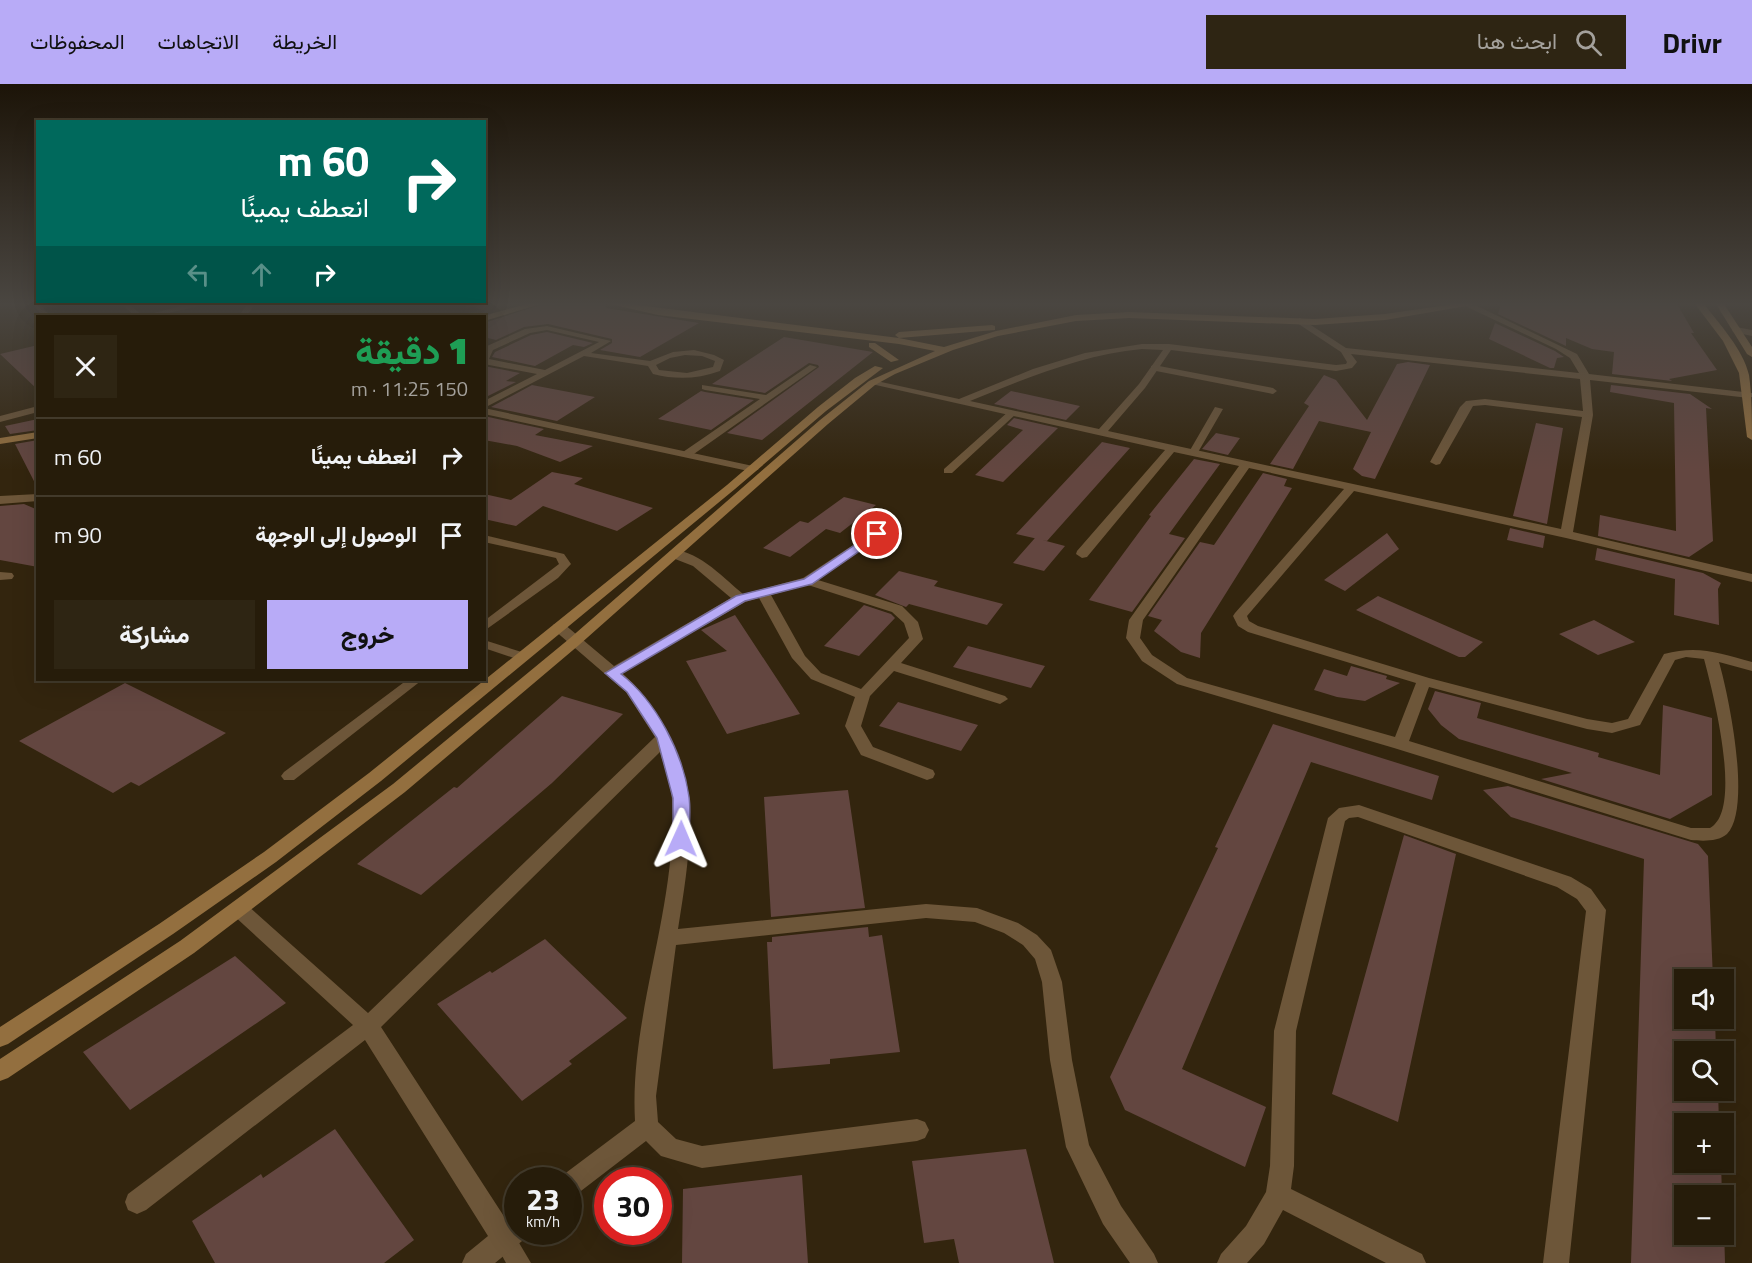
<!DOCTYPE html>
<html lang="ar">
<meta charset="utf-8">
<style>
body{margin:0;font-family:"Titillium Web",Vazirmatn,sans-serif;background:#2e2513;color:#f1f3f6;direction:rtl;height:100vh;display:flex;flex-direction:column;font-size:22px;white-space:nowrap}
*{box-sizing:border-box;margin:0}
p{font-size:20px;color:#a4a19c}
.icon{flex:none;width:33px;height:33px;fill:none;stroke:currentColor;stroke-width:2;stroke-linecap:round;stroke-linejoin:round}
.map{position:relative;flex:1;overflow:hidden;direction:ltr}
.drawer{position:absolute;left:36px;top:231px;width:450px;height:366px;display:flex;flex-direction:column;background:#261c0a;border-radius:0px;box-shadow:0 6px 24px #0002,0 0 0 2px #423a2b;direction:rtl}
.drawer>*{flex:none}
.top-card{position:absolute;left:36px;top:36px;width:450px;height:183px;border-radius:0px;box-shadow:0 6px 24px #0002,0 0 0 2px #423a2b;direction:rtl;background:#00695c;color:#fff;overflow:hidden}
.controls{position:absolute;left:1674px;top:885px;display:grid;gap:12px}
.controls a{display:grid;place-items:center;width:60px;height:60px;border-radius:0px;background:#261c0a;box-shadow:0 6px 24px #0002,0 0 0 2px #423a2b;font-size:30px}
.speed{position:absolute;left:504px;top:1083px;display:flex;gap:12px;font-size:30px;font-weight:700;text-align:center}
.speed>*{display:grid;place-content:center;width:78px;height:78px;border-radius:50%;background:#261c0a;box-shadow:0 6px 24px #0002,0 0 0 2px #423a2b;line-height:1}
.speed small{font-size:15px;font-weight:400}
.speed .limit{border:9px solid #d22;background:#fff;color:#111}
.pin{position:absolute;display:grid;place-items:center;width:51px;height:51px;color:#fff;margin:-26px;border:3px solid #fff;border-radius:50%;box-shadow:0 2px 6px #0007}
.me{position:absolute;width:66px;margin:-33px;rotate:1deg;stroke-linejoin:round;filter:drop-shadow(0 0 4px #0008)}
.turn{display:flex;align-items:center;gap:21px;height:126px;padding:0 18px;font-size:27px}
.turn .icon{width:78px;height:78px;stroke-width:2.5}
.turn b{display:block;font-size:42px;line-height:51px}
.lanes{display:flex;align-items:center;height:57px;padding:0 18px;background:#0003;justify-content:center;gap:30px;direction:ltr}
.lanes .off{opacity:.35}
.round{display:grid;place-items:center;flex:none;width:63px;height:63px;border-radius:0px;background:#2e2513}
.overview{display:flex;align-items:center;justify-content:space-between;height:102px;padding:0 18px}
h1{font-size:36px;font-weight:800;line-height:45px;color:#1e9e55}
.action{display:flex;gap:12px;margin-top:auto;padding:12px 18px}
.action a{flex:1;height:69px;border-radius:0px;background:#b8abf7;color:#111;font-size:24px;font-weight:800;line-height:69px;text-align:center}
.action a+a{background:#2e2513;color:#f1f3f6}
ul{padding:0;list-style:none}
li{display:flex;align-items:center;gap:18px;height:78px;padding:0 18px;border-top:2px solid #423a2b}
li div{flex:1}
li b{display:block;font-size:22px}
li em{font-style:normal}
header{display:flex;align-items:center;gap:36px;box-sizing:border-box;height:84px;padding:0 30px;background:#b8abf7;color:#111}
header strong{font-size:28px}
nav{display:flex;gap:33px;margin-inline-start:auto;font-size:21px}
.search{width:420px;height:54px;background:#2e2513;display:flex;align-items:center;gap:15px;box-sizing:border-box;padding:0 21px;border-radius:0px;color:#a4a19c;font-size:22px}
.map>svg:first-child{display:block}
</style>
<header>
<strong>Drivr</strong>
<div class="search"><svg class="icon" aria-label="search" viewBox="0 0 24 24"><circle cx="10" cy="10" r="6"/><path d="M15 15l6 6"/></svg>ابحث هنا</div>
<nav><a>الخريطة</a><a>الاتجاهات</a><a>المحفوظات</a></nav>
</header>
<div class="map">
<svg width="1752" height="1179" viewBox="0 0 1752 1179">
<rect width="100%" height="100%" fill="#33250e"/>
<!-- building -->
<path fill="#634640" d="M543,220H605L606,224L699,239L640,273L600,266L612,259V255L548,240L524,243L496,256L484,253V239Z
M1501,220H1677L1694,249H1691L1717,286L1669,295L1672,297L1612,290L1614,268L1592,265L1566,254V262L1498,230Z
M1495,239L1555,267L1564,273L1557,274L1554,284H1550L1489,255Z
M547,248L593,259L584,263L573,261L535,282L492,273L495,268L531,251Z
M784,253L873,268L762,356L727,349L819,283L818,281L809,279L765,309L712,300Z
M38,261V306L0,270Z
M1408,278L1430,281L1375,395L1362,392L1353,385L1371,348L1319,337L1293,385L1270,380L1309,322L1304,319L1324,291L1336,296L1367,336L1397,280Z
M484,282L520,289L506,297L516,298L484,314Z
M532,301L595,313L557,337L491,323Z
M1611,301L1690,310L1712,325L1706,324L1713,457L1689,473L1598,452L1600,431L1676,447L1674,319L1610,308Z
M701,307L705,308L754,316L711,346L658,335Z
M1011,307L1080,322L1066,336L994,320Z
M484,332L544,345L535,351L593,362L560,378L517,362L484,356Z
M1014,334L1058,344L1003,398L975,391L1023,346L1007,341Z
M38,335V346L10,350L5,342Z
M1536,339L1563,344L1547,440L1513,432Z
M1216,349L1240,354L1228,371L1202,365Z
M38,356V405L15,360Z
M1102,358L1130,364L1047,457L1016,450Z
M1194,375L1220,380L1169,450L1185,454L1132,528L1089,516L1151,432L1149,431Z
M552,388L583,394L574,400L653,424L617,447L543,422L516,442L484,435V410L511,416Z
M1263,389L1287,395L1284,402L1292,404L1201,549L1200,574L1181,568L1154,547L1162,536L1148,532L1200,458L1214,461Z
M844,413L876,421L840,449L826,445L790,473L763,464L800,437L808,439Z
M24,420L38,426V483L0,476V422Z
M1510,444L1545,452L1543,464L1507,456Z
M1387,449L1399,465L1345,507L1324,496Z
M1035,454L1065,462L1044,487L1013,479Z
M1597,464L1703,489L1721,499L1718,505L1719,541L1674,531L1675,495L1595,476Z
M899,487L938,497L934,502L1003,520L987,541L909,520L906,523L875,511Z
M1378,512L1483,558L1465,573H1459L1356,526Z
M864,521L891,530L895,534L859,572L824,562Z
M735,531L800,630L727,650L686,577L727,567L701,546Z
M1594,536L1635,558L1598,571L1559,550Z
M968,562L1045,582L1031,604L953,583Z
M1351,582L1387,592L1386,595L1400,599L1365,617L1337,613L1314,606L1324,585L1347,592Z
M125,599L226,649L139,702L131,698L113,709L19,657Z
M1435,607L1481,619L1477,634L1599,669L1598,673L1660,691L1663,621L1712,634V711L1670,735L1541,695L1572,689L1459,655L1441,641L1428,625Z
M562,612L623,630L552,699L421,811L357,780L454,703L457,704Z
M898,618L978,641L961,667L879,642Z
M1273,640L1439,692L1432,716L1311,678L1182,985L1266,1023L1245,1083L1125,1026L1110,993L1218,764L1215,763Z
M1508,702L1698,760L1708,772L1713,896H1684V934H1715L1716,968H1684V1006H1718L1719,1040H1684V1078H1721L1722,1112H1684V1150H1724V1143L1725,1179H1631L1644,775L1511,733L1483,706Z
M848,706L865,824L771,833L764,713Z
M1404,751L1456,770L1398,1038L1332,1010Z
M868,843L869,853L882,851L900,968L830,975V980L773,985L767,858H772V853Z
M545,855L627,934L569,977L572,980L522,1017L437,920L490,887L492,889Z
M235,872L286,919L130,1026L83,968Z
M335,1045L414,1156L384,1179H215L192,1137L261,1090L263,1094Z
M1026,1065L1054,1179H959L954,1155L924,1159L912,1077Z
M802,1091L808,1179H682L683,1105Z"/>
<g fill="none" stroke-linecap="round" stroke-linejoin="round">
<!-- lane -->
<path fill="#6d5639" fill-rule="evenodd" d="M33,220H40L50,232H42Z
M121,220H129L143,232H135Z
M547,242L611,257L591,269L650,277L673,268L694,266L714,271L724,276L720,287C697,295 677,296 653,290L648,282L584,272L484,324V317L537,290L484,280V265L487,262L525,245ZM547,246L599,258L545,286L489,275L493,266L530,249ZM685,271L702,272L715,277L713,283L687,289L659,286L656,281L670,274Z
M810,281L817,283L691,372H683V368L760,315L705,306L702,305V301L766,311Z
M1154,281L1273,304L1277,307L1273,310L1151,286V282Z
M1215,323L1223,325L1197,370H1191L1189,368Z
M1009,327L1017,329L952,389H944V385Z
M484,451L564,470L571,480L558,494L484,547V537L559,480L556,474L484,458Z
M484,556L528,570L530,573L523,577L484,564Z
M407,596H422L294,696H284L281,692L284,688Z
M504,1144L512,1147L531,1179H506L493,1155L496,1147Z"/>
<!-- street -->
<path fill="#6d5639" fill-rule="evenodd" d="M189,220H207L156,232H142Z
M247,220H255L247,232H239Z
M1473,220L1577,270L1589,290L1752,309V313L1749,314L1590,296L1593,331L1573,448L1752,490V498L1566,454L1354,407L1247,532L1249,537L1258,542L1429,594L1587,635L1612,639L1628,635L1664,570C1698,561 1719,569 1752,578V587L1719,578C1729,613 1752,724 1727,750C1718,758 1702,757 1691,756L1394,664L1177,600L1142,577L1126,554L1129,536L1239,382L1174,368L1087,473L1082,474L1076,470L1077,467L1165,366L867,299L872,296L959,315L1033,285L1085,269L1142,260H1169L1336,281L1346,280L1347,278L1341,268L1297,239V235L1300,234L1346,264L1579,289L1570,274L1556,265L1463,221ZM1142,265L1163,266L1139,300L1099,345L970,317C1027,294 1081,271 1142,265ZM1171,266L1336,287L1352,284L1357,278L1351,270L1580,295L1583,327L1485,315L1466,317L1460,323L1430,378L1436,381L1440,380L1473,322L1485,321L1582,333L1561,445L1108,347L1145,304ZM1249,384L1344,405L1235,529L1233,532L1238,542L1248,548L1416,599L1395,653L1187,594L1152,571L1140,554L1143,536ZM1686,573L1704,575C1712,605 1744,726 1710,744H1691L1409,657L1429,603L1587,645L1612,649L1640,641L1675,576Z
M1736,243L1752,246V252L1733,248L1732,246Z
M38,322V328L0,338V332Z
M484,324L753,382L759,385L753,388L484,330Z
M38,410V417L0,420V412Z
M894,434L900,438L898,441L818,496L902,522L918,538L923,555L901,579L1005,612L1008,615L1000,620L894,587L870,612L861,642L873,663L933,686L935,690L933,694L927,696L861,671L845,642L855,613L811,595L792,574L759,514L745,518L622,589C637,602 647,615 657,632C703,700 690,769 678,845L926,820L977,824L1018,839L1037,851L1051,866L1062,898L1072,976L1089,1061L1121,1122L1154,1170L1158,1179H1130L1103,1140L1066,1063L1050,976L1042,898L1035,875L1023,861L1004,849L975,838L926,834L676,861L656,1012L658,1038L676,1055L702,1062L917,1035L925,1038L929,1046L925,1054L917,1057L702,1084L661,1072L646,1057L577,1110L568,1113V1096H558L559,1094L635,1037C629,930 678,823 672,716C671,700 664,683 660,668L381,943L507,1137L518,1132V1148H529L527,1153L495,1179H462L466,1170L488,1152L365,956L146,1126L137,1130L128,1126L125,1118L128,1110L353,941L232,830L229,825L232,820L239,818L246,820L368,929L655,653L626,608L554,546L552,543L554,540H564L614,582L731,514L693,482L670,473L669,470L670,467C694,462 726,496 743,510L803,494ZM808,501L892,528L904,539L909,554L861,605L821,589L805,572L771,511Z
M0,488L12,489L14,492L12,495L0,496Z
M1359,721L1571,793L1591,805L1606,826L1569,1179H1543L1586,827L1577,815L1557,803L1358,733L1349,734L1345,737L1296,947L1294,1082L1291,1105L1422,1170L1426,1179H1386L1283,1126L1264,1160L1247,1179H1217L1221,1170L1246,1142L1266,1108L1270,1082L1274,947L1328,734L1339,724Z"/>
<!-- secondary -->
<path fill="#936f3f" fill-rule="evenodd" d="M526,220H541L484,237L483,232Z
M610,220H630L899,254L944,263L996,247L1076,231L1129,228L1315,235L1385,230L1454,220H1478L1385,236L1315,241L1129,234L1076,237L998,252L953,266L895,290L875,301L828,340L579,561L405,708L194,869L8,994L0,997V975L180,857L393,700L569,555L820,336L869,297L935,267L899,260L658,231Z
M1695,220H1704C1720,241 1743,265 1749,291C1752,312 1752,335 1752,356L1747,353L1739,289L1723,257Z
M1716,220H1724L1752,263V273L1747,270Z
M992,241L995,242V246L899,254L895,251L899,248Z
M869,259H875L899,276L891,278L869,263Z
M875,282L883,284L826,327L735,405L381,697L276,778L173,850L8,960L0,963V943L159,840L264,768L369,689L727,401L818,323L855,294Z
M38,348V354L0,360V354Z"/>
</g>
<!-- sky -->
<linearGradient id="sky" x2="0" y2="1"><stop stop-color="#1c1408"/><stop offset="0.57" stop-color="#4a4641"/><stop offset="1" stop-color="#4a4641" stop-opacity="0"/></linearGradient>
<rect width="1752" height="386" fill="url(#sky)"/>
<!-- route -->
<path fill="#b8abf7" stroke="#786fa1" stroke-width="1.5" d="M877,446L881,447V452L812,500L745,517L621,590C656,617 683,669 689,713C691,727 689,742 689,755L686,759H675L673,755V714L657,654L627,608L605,589L736,512L804,495Z"/>
</svg>
<div class="controls">
<a><svg class="icon" aria-label="sound" viewBox="0 0 24 24"><path d="M4 9h4l5-4v14l-5-4H4zM17 9q2 3 0 6"/></svg></a>
<a><svg class="icon" aria-label="search" viewBox="0 0 24 24"><circle cx="10" cy="10" r="6"/><path d="M15 15l6 6"/></svg></a>
<a>+</a>
<a>−</a>
</div>
<div class="speed"><div>23<small>km/h</small></div><div class="limit">30</div></div>
<div class="pin" style="left:877px;top:450px;background:#d93025"><svg class="icon" aria-label="arrive" viewBox="0 0 24 24"><path d="M6 21V4h12l-3 4 3 4H6"/></svg></div>
<svg class="me" style="left:681px;top:755px" viewBox="-20 -20 40 40"><path d="M0-17L14 15 0 8-14 15z" fill="#b8abf7" stroke="#fff" stroke-width="4"/></svg>
<div class="top-card">
<div class="turn"><svg class="icon" aria-label="right" viewBox="0 0 24 24"><path d="M7 20v-9h11M14 6l5 5-5 5"/></svg><div><b>60 m</b>انعطف يمينًا</div></div>
<div class="lanes"><svg class="icon off" aria-label="left" viewBox="0 0 24 24"><path d="M17 20v-9H6M10 6l-5 5 5 5"/></svg><svg class="icon off" aria-label="ahead" viewBox="0 0 24 24"><path d="M12 20V5M6 11l6-6 6 6"/></svg><svg class="icon" aria-label="right" viewBox="0 0 24 24"><path d="M7 20v-9h11M14 6l5 5-5 5"/></svg></div>
</div>
<section class="drawer">
<div class="overview"><div><h1>1 دقيقة</h1><p>150 m · 11:25</p></div><a class="round"><svg class="icon" aria-label="close" viewBox="0 0 24 24"><path d="M6 6l12 12M18 6L6 18"/></svg></a></div>
<ul>
<li><svg class="icon" aria-label="right" viewBox="0 0 24 24"><path d="M7 20v-9h11M14 6l5 5-5 5"/></svg><div><b>انعطف يمينًا</b></div><em>60 m</em></li>
<li><svg class="icon" aria-label="arrive" viewBox="0 0 24 24"><path d="M6 21V4h12l-3 4 3 4H6"/></svg><div><b>الوصول إلى الوجهة</b></div><em>90 m</em></li>
</ul>
<div class="action"><a>خروج</a><a>مشاركة</a></div>
</section>
</div>
